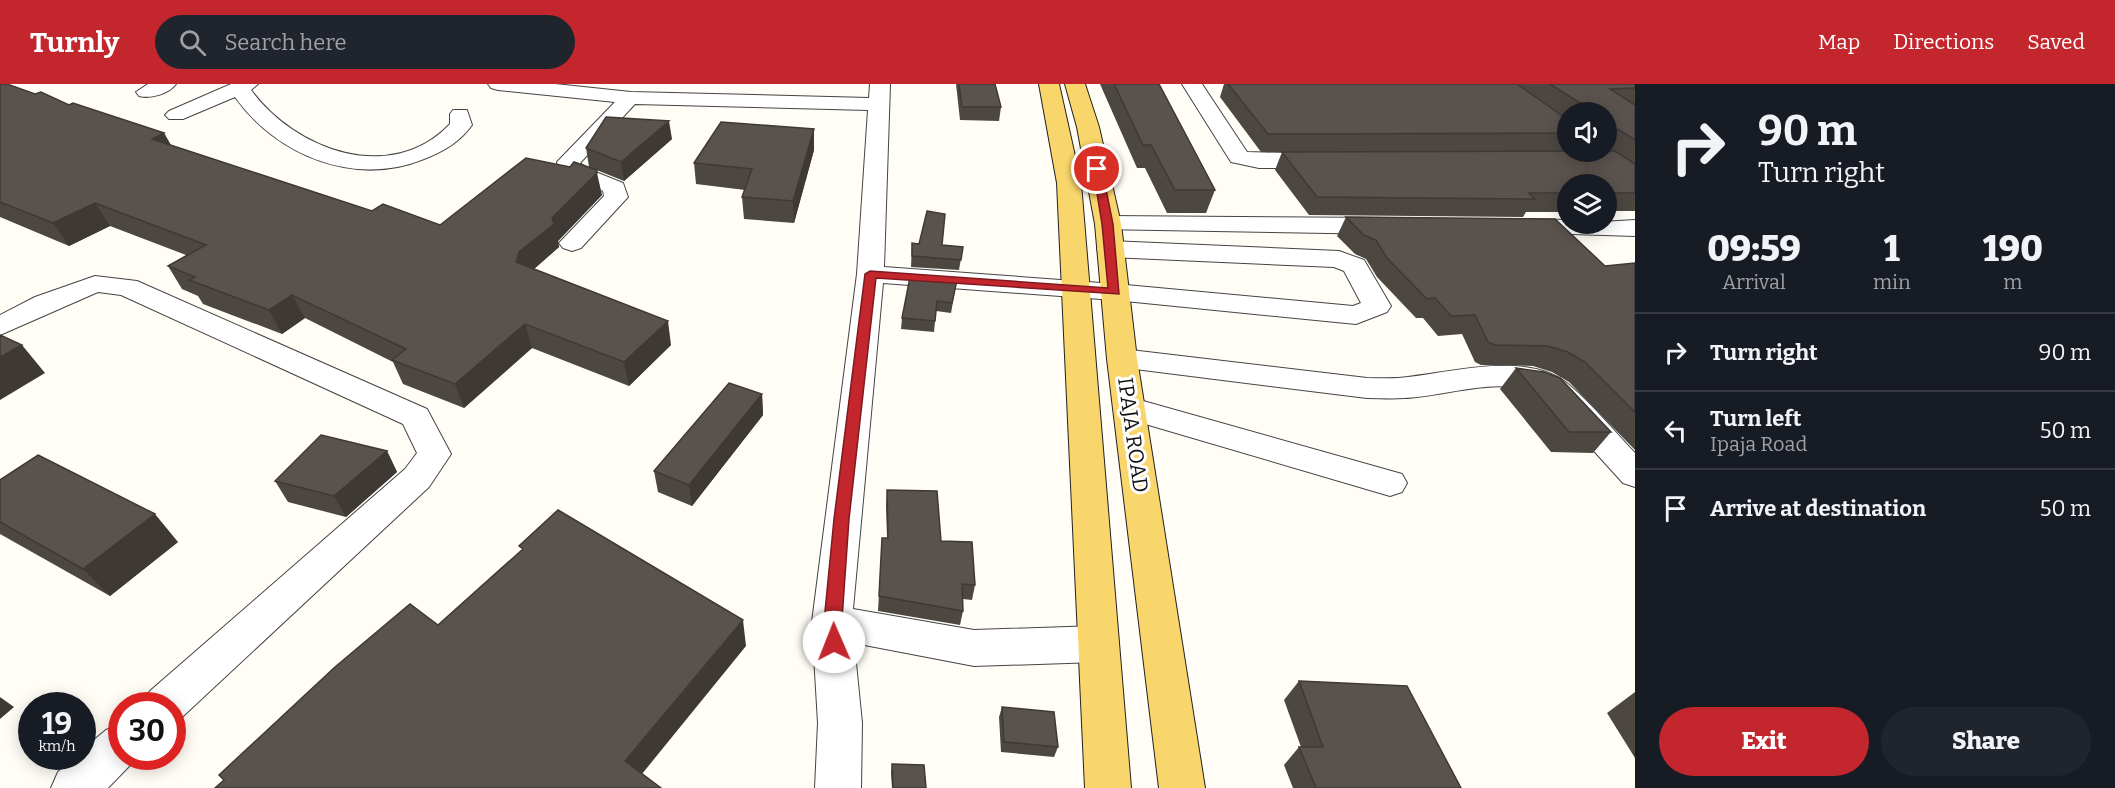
<!DOCTYPE html>
<style>
body{margin:0;font-family:Bitter,serif;background:#20242c;color:#f1f3f6;height:100vh;display:flex;flex-direction:column;font-size:22px;white-space:nowrap}
*{box-sizing:border-box;margin:0}
p{font-size:20px;color:#9ea1a6}
.icon{flex:none;width:33px;height:33px;fill:none;stroke:currentColor;stroke-width:2;stroke-linecap:round;stroke-linejoin:round}
.map{position:relative;flex:1;overflow:hidden}
.details{display:flex;flex-direction:column;background:#171b24;width:480px}
.details>*{flex:none}
.banner{background:#171b24;color:#f1f3f6;overflow:hidden}
.buttons{position:absolute;left:1557px;top:18px;display:grid;gap:12px}
.buttons a{display:grid;place-items:center;width:60px;height:60px;border-radius:50%;background:#171b24;box-shadow:0 3px 15px #0003;font-size:30px}
.speed{position:absolute;left:18px;top:608px;display:flex;gap:12px;font-size:30px;font-weight:700;text-align:center}
.speed>*{display:grid;place-content:center;width:78px;height:78px;border-radius:50%;background:#171b24;box-shadow:0 3px 15px #0003;line-height:1}
.speed small{font-size:15px;font-weight:400}
.speed .limit{border:9px solid #d22;background:#fff;color:#111}
.pin{position:absolute;display:grid;place-items:center;width:51px;height:51px;color:#fff;margin:-26px;border:3px solid #fff;border-radius:50%;box-shadow:0 2px 6px #0007}
.me{position:absolute;width:66px;margin:-33px;rotate:359deg;stroke-linejoin:round;filter:drop-shadow(0 0 4px #0008)}
.turn{display:flex;align-items:center;gap:21px;height:126px;padding:0 24px;font-size:27px}
.turn .icon{width:78px;height:78px;stroke-width:2.5}
.turn b{display:block;font-size:42px;line-height:51px}
.eta{display:flex;justify-content:space-evenly;align-items:center;height:102px;text-align:center}
.eta b{font-size:36px;font-weight:800;line-height:42px}
.button{display:flex;gap:12px;margin-top:auto;padding:12px 24px}
.button a{flex:1;height:69px;border-radius:36px;background:#c4262e;color:#fff;font-size:24px;font-weight:800;line-height:69px;text-align:center}
.button a+a{background:#20242c;color:#f1f3f6}
ul{padding:0;list-style:none}
li{display:flex;align-items:center;gap:18px;height:78px;padding:0 24px;border-top:2px solid #363941}
li div{flex:1}
li b{display:block;font-size:22px}
li em{font-style:normal}
header{display:flex;align-items:center;gap:36px;box-sizing:border-box;height:84px;padding:0 30px;background:#c4262e;color:#fff}
header strong{font-size:28px}
nav{display:flex;gap:33px;margin-inline-start:auto;font-size:21px}
.search{width:420px;height:54px;background:#20242c;display:flex;align-items:center;gap:15px;box-sizing:border-box;padding:0 21px;border-radius:33px;color:#9ea1a6;font-size:22px}
main{display:flex;flex:1;min-height:0}
.map>svg:first-child{display:block}
</style>
<header>
<strong>Turnly</strong>
<div class="search"><svg class="icon" aria-label="search" viewBox="0 0 24 24"><circle cx="10" cy="10" r="6"/><path d="M15 15l6 6"/></svg>Search here</div>
<nav><a>Map</a><a>Directions</a><a>Saved</a></nav>
</header>
<main>
<div class="map">
<svg width="1635" height="704" viewBox="0 0 1635 704">
<rect width="100%" height="100%" fill="#fffdf5"/>
<g fill="none" stroke-linecap="round" stroke-linejoin="round">
<!-- minor casing -->
<g stroke="#444" stroke-width="2">
<path id="minor" d="M148,0H176C169,10 150,15 139,12L136,8Z
M231,0H258L251,6C295,66 391,102 450,40V30L453,26H467L472,41C460,58 444,67 424,75C355,103 277,72 235,13L183,35H169L165,31L169,27Z
M488,0H555L631,8L869,14L870,0H890L884,183L1115,200L1353,222L1361,219L1344,187L1334,183L1110,173L1101,171L1097,165L1101,159L1110,157L1339,167L1364,176L1391,222L1387,228L1356,240L1115,216L883,199L853,525L974,546L1097,542L1111,547L1117,560L1111,573L1097,578L974,582L854,559L862,639L861,704H815L818,639L812,538L857,190L868,26L635,20L580,79L588,85L623,99L628,113L581,164L572,167L563,164L559,159L604,112L603,107C588,99 560,98 557,78L615,18L498,6L491,4Z
M1182,0H1202L1247,68L1324,70L1332,72L1335,77L1332,82L1324,84H1259L1231,78Z
M1108,132L1387,134L1396,137L1400,142L1396,147L1387,150L1099,145L1095,140L1099,135Z
M1520,135L1568,136V140L1635,136V152L1511,148L1507,143L1511,138Z
M95,192L137,197L427,325L451,370L429,403L180,635L172,638V621H143L150,607L405,385L417,369L403,340L121,211L98,208L0,251V231L35,213Z
M1122,265L1367,294C1381,294 1395,295 1408,293C1454,288 1529,267 1568,300C1592,320 1613,346 1635,369V403L1623,399L1545,313C1502,289 1451,312 1404,314C1392,315 1379,314 1367,314L1111,282L1107,275L1111,268Z
M1129,313L1402,390L1407,399L1402,408L1390,412L1118,332L1113,324L1118,316Z
M122,640V672H139L108,704H51L58,688L76,672H82V666L106,646Z"/>
</g>
<!-- major casing -->
<g stroke="#222" stroke-width="2">
<path id="major" d="M1039,0H1059L1081,99L1131,704H1085L1057,99Z
M1065,0H1085L1099,43L1121,140L1137,275L1205,704H1159L1107,275L1095,140L1077,43Z"/>
</g>
<!-- minor -->
<use href="#minor" fill="#fff" fill-rule="evenodd"/>
<!-- major -->
<use href="#major" fill="#f9d66b" fill-rule="evenodd"/>
</g>
<!-- wall -->
<path fill="#4d4742" d="M0,0L164,49L171,61L372,127L440,141L602,111L558,157L559,163L534,185L671,261L629,302L532,264L464,324L403,300L393,278L305,234L282,250L203,220L198,212L182,205L168,182L186,171L110,142L69,162L0,133Z
M956,0H995L1001,23L999,37L960,36Z
M1100,0H1159L1215,106L1206,129H1167L1145,84H1137Z
M1224,0H1635V127H1606V100H1568V128H1526L1523,133L1309,131L1275,86L1282,68L1612,67L1606,63V28H1568V35L1556,28L1568,49V67L1261,68L1220,13Z
M814,45V66L794,139L744,135L742,113L745,106L696,100L694,79Z
M672,55L624,97L589,83L586,64Z
M1346,133L1605,182L1635,179V366L1569,298L1552,288L1533,282L1481,281L1475,278L1462,250L1438,252L1423,234H1416L1377,193L1366,175L1355,170L1337,152Z
M912,159L963,163L959,186L911,183Z
M957,196L951,229L936,227L934,248L901,245L902,234Z
M1516,284L1611,348L1593,369L1551,368L1500,305Z
M762,310L763,331L692,422L658,408L654,387Z
M387,367L397,388L346,433L288,418L275,397Z
M0,396L178,458L110,512L0,450Z
M887,406L941,457L975,501L972,516L963,515V527L960,541L878,527L882,454H887L886,421Z
M1299,597L1461,704H1293L1284,681L1299,663H1301L1284,616Z
M1635,608V674L1607,629Z
M1002,623L1058,663L1054,673L1001,668L999,633Z
M892,680L926,704H892L891,689Z"/>
<!-- shaded-wall -->
<path fill="#3f3936" d="M669,37L672,55L624,97L621,78Z
M814,45V66L794,139L793,117Z
M164,49L176,71L152,55Z
M597,89L602,111L558,157L559,163L526,192L516,178L519,168Z
M95,119L110,142L69,162L53,139Z
M292,211L305,234L282,250L269,226Z
M668,237L671,261L629,302L624,278Z
M525,240L532,264L464,324L455,300Z
M22,261L45,289L0,316V273Z
M762,310L763,331L692,422L689,401Z
M387,367L397,388L346,433L334,412Z
M155,430L178,458L110,512L83,485Z
M743,536L746,562L633,701L625,677Z
M0,613L14,623L0,635Z"/>
<!-- building -->
<path fill="#5a524d" stroke="#3f3936" stroke-width="1.5" d="M0,0H7L35,10L41,8L69,21L73,19L164,49L152,55L372,127L383,120L440,141L526,74L570,83L574,78L597,86V89L552,134L554,140L519,168L516,178L668,237L624,278L525,240L455,300L392,276L406,265L292,211L269,226L189,196L195,193L168,182L206,161L95,119L53,139L0,118Z
M959,0H995L1001,23H962Z
M1114,0H1159L1215,106H1175L1151,61H1143Z
M1228,0H1517L1568,36V49L1268,50Z
M1550,0H1635V4L1610,5L1635,21V56L1618,45L1616,48H1606V28H1580V19Z
M606,33L669,37L621,78L586,64Z
M721,38L814,45L793,117L742,113L752,85L694,79Z
M1615,67L1635,80V109H1606V100H1568V109H1529L1535,115L1317,113L1282,68Z
M927,127L945,130L942,161L963,163L961,176L912,172V159L919,160Z
M1346,133L1555,135L1605,182L1635,179V328L1585,278L1568,268L1548,262L1495,261L1488,258L1475,231L1451,232L1435,214L1427,215L1387,174L1376,156L1364,151Z
M910,193L957,196L952,219L937,217L935,237L902,234Z
M0,251L22,261L0,273Z
M1516,284L1544,288L1560,294L1611,348H1569Z
M729,299L762,310L689,401L654,387Z
M321,351L387,367L334,412L275,397Z
M38,371L155,430L83,485L0,438V396Z
M887,406L937,407L941,457L972,458L975,501L962,500L963,527L879,512L882,454H888Z
M558,426L743,536L625,677L661,704H215L224,696L219,691L335,583L410,520L438,541L523,465L519,462Z
M1299,597L1407,602L1461,704H1316L1299,663H1323Z
M1002,623L1054,628L1058,663L1004,658Z
M892,680L924,681L926,704H893Z"/>
<!-- route -->
<path fill="#c4262e" stroke="#7f191e" stroke-width="1.5" d="M1097,82L1102,85L1113,140L1119,210L876,194L849,435L840,564L834,566L828,564L824,538L834,435L865,190L870,187L1108,204L1102,140L1093,85Z"/>
<g text-anchor="middle" stroke-width="6" stroke-linejoin="round" paint-order="stroke">
<!-- street labels -->
<g font-size="21" fill="#111" stroke="#fff">
<text transform="translate(1133 351) rotate(82)" y="7">IPAJA ROAD</text>
</g>
</g>
</svg>
<div class="buttons">
<a><svg class="icon" aria-label="sound" viewBox="0 0 24 24"><path d="M4 9h4l5-4v14l-5-4H4zM17 9q2 3 0 6"/></svg></a>
<a><svg class="icon" aria-label="layers" viewBox="0 0 24 24"><path d="M12 4l9 5-9 5-9-5zM3 14l9 5 9-5"/></svg></a>
</div>
<div class="speed"><div>19<small>km/h</small></div><div class="limit">30</div></div>
<div class="pin" style="left:1097px;top:85px;background:#d93025"><svg class="icon" aria-label="arrive" viewBox="0 0 24 24"><path d="M6 21V4h12l-3 4 3 4H6"/></svg></div>
<svg class="me" style="left:834px;top:558px" viewBox="-20 -20 40 40"><circle r="19" fill="#fff"/><path d="M0-13L10 11 0 6-10 11z" fill="#c4262e"/></svg>
</div>
<section class="details">
<div class="banner">
<div class="turn"><svg class="icon" aria-label="right" viewBox="0 0 24 24"><path d="M7 20v-9h11M14 6l5 5-5 5"/></svg><div><b>90 m</b>Turn right</div></div>
</div>
<div class="eta">
<div><b>09:59</b><p>Arrival</p></div>
<div><b>1</b><p>min</p></div>
<div><b>190</b><p>m</p></div>
</div>
<ul>
<li><svg class="icon" aria-label="right" viewBox="0 0 24 24"><path d="M7 20v-9h11M14 6l5 5-5 5"/></svg><div><b>Turn right</b></div><em>90 m</em></li>
<li><svg class="icon" aria-label="left" viewBox="0 0 24 24"><path d="M17 20v-9H6M10 6l-5 5 5 5"/></svg><div><b>Turn left</b><p>Ipaja Road</p></div><em>50 m</em></li>
<li><svg class="icon" aria-label="arrive" viewBox="0 0 24 24"><path d="M6 21V4h12l-3 4 3 4H6"/></svg><div><b>Arrive at destination</b></div><em>50 m</em></li>
</ul>
<div class="button"><a>Exit</a><a>Share</a></div>
</section>
</main>
